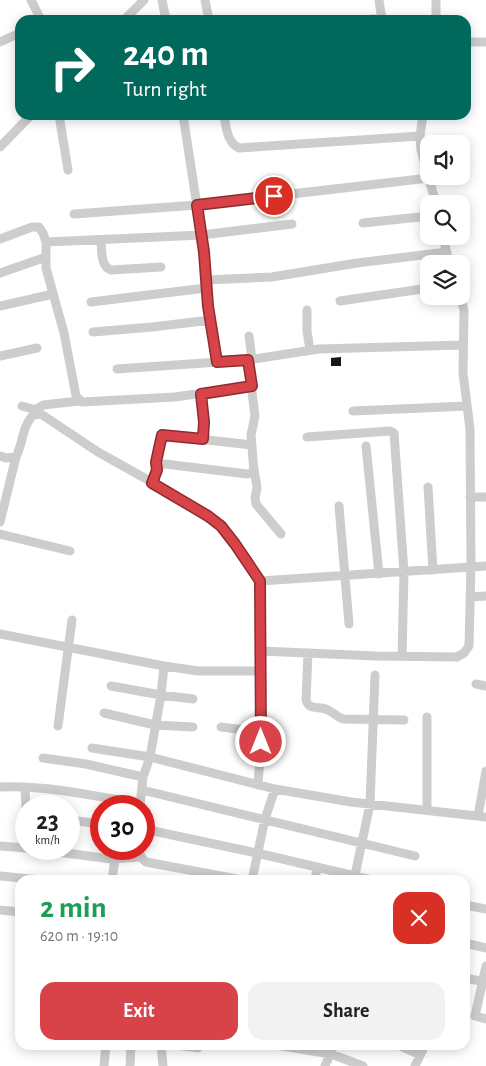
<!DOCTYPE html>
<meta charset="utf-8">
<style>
body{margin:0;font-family:"Alegreya Sans",sans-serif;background:#f2f2f2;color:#202124;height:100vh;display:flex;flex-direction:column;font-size:19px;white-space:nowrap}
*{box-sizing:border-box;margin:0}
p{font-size:16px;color:#757577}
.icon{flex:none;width:28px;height:28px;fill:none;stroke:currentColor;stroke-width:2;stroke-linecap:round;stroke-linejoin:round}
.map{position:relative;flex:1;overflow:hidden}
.sheet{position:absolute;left:15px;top:875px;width:455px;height:175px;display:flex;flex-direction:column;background:#fff;border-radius:15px;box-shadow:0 2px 12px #0003}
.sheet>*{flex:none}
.banner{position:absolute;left:15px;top:15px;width:456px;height:105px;border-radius:15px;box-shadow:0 2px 12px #0003;background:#00695c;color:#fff;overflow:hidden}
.fabs{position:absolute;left:420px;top:135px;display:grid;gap:10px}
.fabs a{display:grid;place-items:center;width:50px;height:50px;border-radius:10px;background:#fff;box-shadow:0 2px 12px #0003;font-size:25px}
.speed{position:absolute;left:15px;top:795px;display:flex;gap:10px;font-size:25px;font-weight:700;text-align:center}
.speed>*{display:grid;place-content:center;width:65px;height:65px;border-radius:50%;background:#fff;box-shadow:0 2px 12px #0003;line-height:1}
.speed small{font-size:12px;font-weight:400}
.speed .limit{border:8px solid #d22;background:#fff;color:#111}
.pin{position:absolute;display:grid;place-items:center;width:42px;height:42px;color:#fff;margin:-21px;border:2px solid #fff;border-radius:50%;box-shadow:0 1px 5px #0007}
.me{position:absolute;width:55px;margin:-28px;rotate:0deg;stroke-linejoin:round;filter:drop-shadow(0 0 4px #0008)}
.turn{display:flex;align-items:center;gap:18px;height:105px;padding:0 25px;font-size:22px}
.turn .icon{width:65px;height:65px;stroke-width:2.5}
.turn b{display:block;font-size:35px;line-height:42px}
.round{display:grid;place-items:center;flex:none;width:52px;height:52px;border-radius:15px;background:#f2f2f2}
.overview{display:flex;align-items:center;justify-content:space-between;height:85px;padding:0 25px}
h1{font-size:30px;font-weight:600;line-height:38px;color:#1e9e55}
.primary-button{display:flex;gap:10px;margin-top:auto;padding:10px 25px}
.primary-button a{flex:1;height:58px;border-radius:15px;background:#d74349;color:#fff;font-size:20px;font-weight:600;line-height:58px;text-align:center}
.primary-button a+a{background:#f2f2f2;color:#202124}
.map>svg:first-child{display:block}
</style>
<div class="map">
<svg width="486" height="1066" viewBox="0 0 486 1066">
<rect width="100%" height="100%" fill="#fff"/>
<!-- building -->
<path fill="#171717" d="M341,357V366H331V358Z"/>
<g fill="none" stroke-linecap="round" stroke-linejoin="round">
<!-- minor -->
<path stroke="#cdcdcd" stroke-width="9" d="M31,0L41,20
M162,0L166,20
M205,0L209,20
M379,0L382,20
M124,20L144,0
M364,20L382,18
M436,20V0
M0,42L20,33
M466,42H486
M59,115L68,170
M183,115L204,252L208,306L217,362
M224,115C226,126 227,143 239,148L420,136
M423,115L420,136L421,150L436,204
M0,147L31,115
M74,214L197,205L429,178
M363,223L429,216
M443,236L449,264
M0,239L32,227H39L43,233L46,242V268L64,333L76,396L82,402L175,397L252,386
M101,240C102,250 100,266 111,270L161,267
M46,242L202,235L292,224
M0,273L46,257
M206,280L272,277L357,263L447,252
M340,301L429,288
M91,302L206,288
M0,306L53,294
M307,310V331L310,350
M93,332L152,327L211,320
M249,336L252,359
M0,356L37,348
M117,369L248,360L319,349L463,345
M201,394L204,422L203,439
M22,406L36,410
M353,411L467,406
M33,415L38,408L43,405L79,401
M307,437L390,431L394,433L404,572L402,656
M366,446L379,574
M0,456L6,458L16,457C23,443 22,427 33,415L41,414L98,452L166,490L208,516L221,526L235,544L260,581L261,742L258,785
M254,469L257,488L255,498L256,504L281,534
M157,470C156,460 156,442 163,435L252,445
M153,483L160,465L165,464L247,474L254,472L251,435L255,416L248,360
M428,487L433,570
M470,497H486
M339,506L349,624
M0,522L16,457
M0,534L70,551
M260,581L486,566
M471,597L486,596
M0,634L164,666L198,671H261
M261,651L376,656L457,657L464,653L469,646L471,566L470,429L463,373L464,310L460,296
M308,653L306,700C310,712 319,705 328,710C334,713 337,717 343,719L404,720
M476,684L486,686
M111,686L161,695L193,699
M104,713L155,725L193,727
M58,726L72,620
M221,727L261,732
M92,748L150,757L275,789L351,802L486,817
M43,758L86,764L143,777
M0,787C45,785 96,796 140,804
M25,788L26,808
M142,790L415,856
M140,806L143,777L150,757L161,695L164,666
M427,810V717
M478,816L486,771
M69,820L101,824
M144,829L257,853L372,880
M0,846L26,848
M35,849L111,859L141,857
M139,849L141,857L146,862L242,880
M0,876L41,880
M112,880L115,859
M252,880L265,819L275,789
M315,880L317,868
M354,880L370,804L375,675
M465,905L486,909
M0,910L20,912
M465,943L486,948
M486,966L475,1016L486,1019
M465,978L486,982
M161,1045L163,1066
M176,1045L198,1048
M276,1045L331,1054L363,1066
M398,1045L420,1055
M104,1066L106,1045
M130,1066L131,1045
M325,1066L334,1045
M415,1066L425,1045"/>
</g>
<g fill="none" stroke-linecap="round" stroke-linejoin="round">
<!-- route casing -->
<g stroke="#8c2c2f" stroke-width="12">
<path id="route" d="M261,742L260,581L235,544L221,526L208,516L152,483L157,470L156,462L162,435L203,439L204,422L201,394L252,386L248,360L217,362L208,306L204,252L197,205L274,196"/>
</g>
<!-- route -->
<use href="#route" stroke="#d74349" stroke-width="9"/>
</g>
</svg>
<div class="fabs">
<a><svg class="icon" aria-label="sound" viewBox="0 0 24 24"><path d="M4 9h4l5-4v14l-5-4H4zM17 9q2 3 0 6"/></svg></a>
<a><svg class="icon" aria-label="search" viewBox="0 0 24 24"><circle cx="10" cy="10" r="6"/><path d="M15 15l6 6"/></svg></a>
<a><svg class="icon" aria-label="layers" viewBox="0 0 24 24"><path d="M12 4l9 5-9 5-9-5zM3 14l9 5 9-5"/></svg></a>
</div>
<div class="speed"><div>23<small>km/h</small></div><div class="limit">30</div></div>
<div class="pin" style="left:274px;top:196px;background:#d93025"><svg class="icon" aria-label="arrive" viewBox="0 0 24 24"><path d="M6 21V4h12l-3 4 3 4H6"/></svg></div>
<svg class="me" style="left:261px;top:742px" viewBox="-20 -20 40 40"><circle r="17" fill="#d74349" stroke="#fff" stroke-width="3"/><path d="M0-11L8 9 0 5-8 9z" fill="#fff"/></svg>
<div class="banner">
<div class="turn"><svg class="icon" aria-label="right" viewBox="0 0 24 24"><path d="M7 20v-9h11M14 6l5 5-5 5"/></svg><div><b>240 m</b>Turn right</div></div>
</div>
<section class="sheet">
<div class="overview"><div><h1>2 min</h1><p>620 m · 19:10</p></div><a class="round" style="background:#d93025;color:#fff"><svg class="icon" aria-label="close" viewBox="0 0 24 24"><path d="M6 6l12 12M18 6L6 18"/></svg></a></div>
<div class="primary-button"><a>Exit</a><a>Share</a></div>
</section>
</div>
